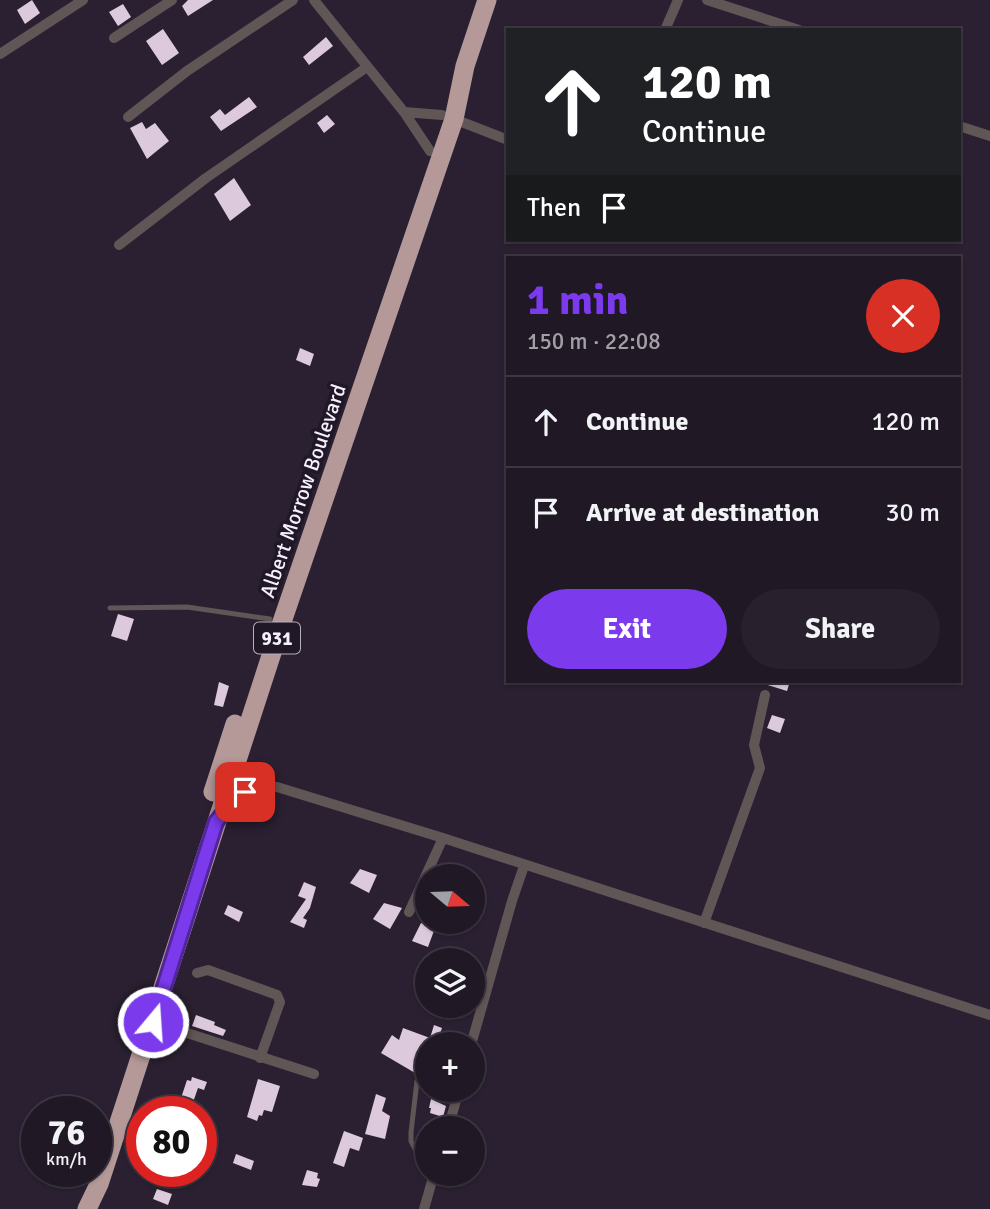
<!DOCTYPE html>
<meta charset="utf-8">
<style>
body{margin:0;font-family:Signika,sans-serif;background:#28212d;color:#f1f3f6;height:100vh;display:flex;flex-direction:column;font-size:26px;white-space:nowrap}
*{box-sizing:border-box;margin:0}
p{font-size:23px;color:#a2a0a7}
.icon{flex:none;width:38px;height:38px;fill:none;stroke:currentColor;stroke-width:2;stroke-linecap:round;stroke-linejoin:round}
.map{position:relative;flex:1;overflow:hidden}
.drawer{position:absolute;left:506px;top:256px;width:455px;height:427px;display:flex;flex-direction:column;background:#201825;border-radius:0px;box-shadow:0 2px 5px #0004,0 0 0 2px #3d3742}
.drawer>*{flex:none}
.hud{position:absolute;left:506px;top:28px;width:455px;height:214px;border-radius:0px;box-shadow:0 2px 5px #0004,0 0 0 2px #3d3742;background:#202124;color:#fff;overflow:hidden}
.needle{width:46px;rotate:109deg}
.buttons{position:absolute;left:415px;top:864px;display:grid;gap:14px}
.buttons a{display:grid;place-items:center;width:70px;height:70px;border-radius:50%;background:#201825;box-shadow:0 2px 5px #0004,0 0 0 2px #3d3742;font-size:35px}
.speed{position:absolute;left:21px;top:1096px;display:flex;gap:14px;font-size:35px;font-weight:700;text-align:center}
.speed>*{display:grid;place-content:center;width:91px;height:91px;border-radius:50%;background:#201825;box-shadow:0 2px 5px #0004,0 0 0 2px #3d3742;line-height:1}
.speed small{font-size:18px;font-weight:400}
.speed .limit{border:10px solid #d22;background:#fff;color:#111}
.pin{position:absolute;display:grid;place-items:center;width:60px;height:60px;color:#fff;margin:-30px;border-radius:14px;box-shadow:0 4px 10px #0006}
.me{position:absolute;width:77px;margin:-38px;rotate:18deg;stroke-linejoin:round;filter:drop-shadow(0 0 5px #0008)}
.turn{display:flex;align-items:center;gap:24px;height:147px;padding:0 21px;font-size:32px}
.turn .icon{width:91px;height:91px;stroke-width:2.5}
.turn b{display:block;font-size:49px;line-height:60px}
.then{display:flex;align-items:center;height:66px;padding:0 21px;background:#0003;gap:14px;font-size:26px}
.round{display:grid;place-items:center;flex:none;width:74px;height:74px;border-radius:37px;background:#28212d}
.summary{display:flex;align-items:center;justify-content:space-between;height:119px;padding:0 21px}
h1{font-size:42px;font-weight:800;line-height:52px;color:#7c3aed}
.button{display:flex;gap:14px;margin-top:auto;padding:14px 21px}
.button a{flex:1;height:80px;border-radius:42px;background:#7c3aed;color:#fff;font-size:28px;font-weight:800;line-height:80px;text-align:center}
.button a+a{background:#28212d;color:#f1f3f6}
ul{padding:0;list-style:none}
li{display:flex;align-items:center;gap:21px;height:91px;padding:0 21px;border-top:2px solid #3d3742}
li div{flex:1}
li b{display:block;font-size:26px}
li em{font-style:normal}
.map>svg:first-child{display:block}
</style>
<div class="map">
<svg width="990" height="1209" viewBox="0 0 990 1209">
<rect width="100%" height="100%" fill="#2a2031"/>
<!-- building -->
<path fill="#dcc9dc" d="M32,0L40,13L25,24L17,10Z
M188,0H213L188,16L182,6Z
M123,4L131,17L118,26L109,12Z
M163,29L179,53L162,65L146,41Z
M326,37L333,46L309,65L303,57Z
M249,97L257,107L221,131L210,117L220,109L225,115Z
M327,115L335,124L324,133L317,123Z
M142,122L146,129L155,123L169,141L147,159L130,128Z
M234,178L251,205L230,221L214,194Z
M300,348L314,354L310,366L296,360Z
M118,614L134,619L127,641L111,636Z
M761,681H790L787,691L761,683Z
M219,682L229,686L223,707L214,705Z
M772,715L785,719L780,733L767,728Z
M360,869L377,875L369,893L350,883Z
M304,882L316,887L310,908L303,918L307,920L304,928L290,922L306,899L298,896Z
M384,903L402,908L390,929L373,919Z
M228,905L243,912L239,922L224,914Z
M421,923L435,928L428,947L412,941Z
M196,1015L215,1022L214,1025L226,1030L223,1036L192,1026Z
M434,1025L442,1028L438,1040L446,1043L427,1045V1080L381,1053L392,1035L399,1040L403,1028L430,1038Z
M192,1077L207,1082L204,1090L198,1088L191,1108L179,1104L187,1080L191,1081Z
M258,1079L280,1086L272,1112L264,1110L262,1116L259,1115L257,1121L247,1117Z
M376,1094L386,1098L382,1111L390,1116L385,1139L365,1134Z
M431,1099L446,1106L443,1117L430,1113L431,1108H429Z
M344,1131L363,1138L359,1151L350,1148L344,1167L333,1163Z
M236,1154L254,1161L251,1170L233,1163Z
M307,1170L318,1173L317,1178L320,1179L317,1187L302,1185Z
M157,1189L172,1194L168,1205L153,1199Z"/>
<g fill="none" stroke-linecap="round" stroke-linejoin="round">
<!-- lane -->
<path stroke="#615656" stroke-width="5" d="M110,608L187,607L270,619
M417,1081L411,1132V1141L416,1151L427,1155"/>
<!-- street -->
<path stroke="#615656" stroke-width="10" d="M314,0L404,112L430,151
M707,0L799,30
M665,30L678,0
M114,38L172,0
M0,54L83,0
M404,112L442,115
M128,117L187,71L293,0
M454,119L508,140
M959,126L990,136
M119,245L206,178L367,67
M224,812C238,794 254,784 277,787L443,838L990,1015
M409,912L443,838
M704,923L760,768L754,745L765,695
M197,973L208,970L277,995L280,1002L260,1058
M472,981L487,989
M153,1022L314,1074
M471,1045L512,901L524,866
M448,1129L459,1090
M424,1209L434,1174"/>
<!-- highway -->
<path stroke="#b59999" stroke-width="19" d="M213,792L235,724
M87,1209L99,1184L282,622L454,119L465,66L487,0"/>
</g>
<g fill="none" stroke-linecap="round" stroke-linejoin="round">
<!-- route casing -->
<g stroke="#51269a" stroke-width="18">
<path id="route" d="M153,1022L216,822L227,808L245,792"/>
</g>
<!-- route -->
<use href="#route" stroke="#7c3aed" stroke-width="12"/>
</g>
<g text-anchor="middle" stroke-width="7" stroke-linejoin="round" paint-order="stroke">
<!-- shield labels -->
<rect fill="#201727" stroke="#b6afbc" stroke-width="2" x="254" y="622.5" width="46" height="31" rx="5"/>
<g font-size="19" font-weight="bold" fill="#f6f0fc">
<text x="277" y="645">931</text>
</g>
<!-- street labels -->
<g font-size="21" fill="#f6f0fc" stroke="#201727">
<text transform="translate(303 491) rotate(-71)" y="7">Albert Morrow Boulevard</text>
</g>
</g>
</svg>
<div class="buttons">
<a><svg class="needle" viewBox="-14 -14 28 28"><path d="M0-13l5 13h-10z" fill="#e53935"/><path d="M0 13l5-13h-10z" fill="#a2a0a7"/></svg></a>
<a><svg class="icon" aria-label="layers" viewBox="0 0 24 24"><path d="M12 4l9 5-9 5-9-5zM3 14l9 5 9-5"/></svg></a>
<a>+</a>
<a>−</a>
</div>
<div class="speed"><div>76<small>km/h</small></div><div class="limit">80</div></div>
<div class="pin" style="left:245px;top:792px;background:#d93025"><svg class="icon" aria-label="arrive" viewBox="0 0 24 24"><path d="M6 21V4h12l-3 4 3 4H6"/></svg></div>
<svg class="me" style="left:153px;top:1022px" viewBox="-20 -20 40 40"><circle r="17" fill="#7c3aed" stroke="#fff" stroke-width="3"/><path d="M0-11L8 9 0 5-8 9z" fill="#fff"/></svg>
<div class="hud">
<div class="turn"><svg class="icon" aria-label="ahead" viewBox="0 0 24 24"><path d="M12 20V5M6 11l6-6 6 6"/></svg><div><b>120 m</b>Continue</div></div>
<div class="then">Then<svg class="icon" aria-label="arrive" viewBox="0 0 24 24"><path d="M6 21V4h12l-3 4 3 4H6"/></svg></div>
</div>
<section class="drawer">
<div class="summary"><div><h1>1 min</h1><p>150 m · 22:08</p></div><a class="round" style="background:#d93025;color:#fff"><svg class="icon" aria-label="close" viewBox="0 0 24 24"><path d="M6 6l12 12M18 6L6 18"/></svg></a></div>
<ul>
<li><svg class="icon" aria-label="ahead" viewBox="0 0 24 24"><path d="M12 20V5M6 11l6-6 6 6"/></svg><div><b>Continue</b></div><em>120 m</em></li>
<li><svg class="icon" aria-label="arrive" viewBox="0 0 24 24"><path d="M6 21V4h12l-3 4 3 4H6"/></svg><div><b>Arrive at destination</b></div><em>30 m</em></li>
</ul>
<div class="button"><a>Exit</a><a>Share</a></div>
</section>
</div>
